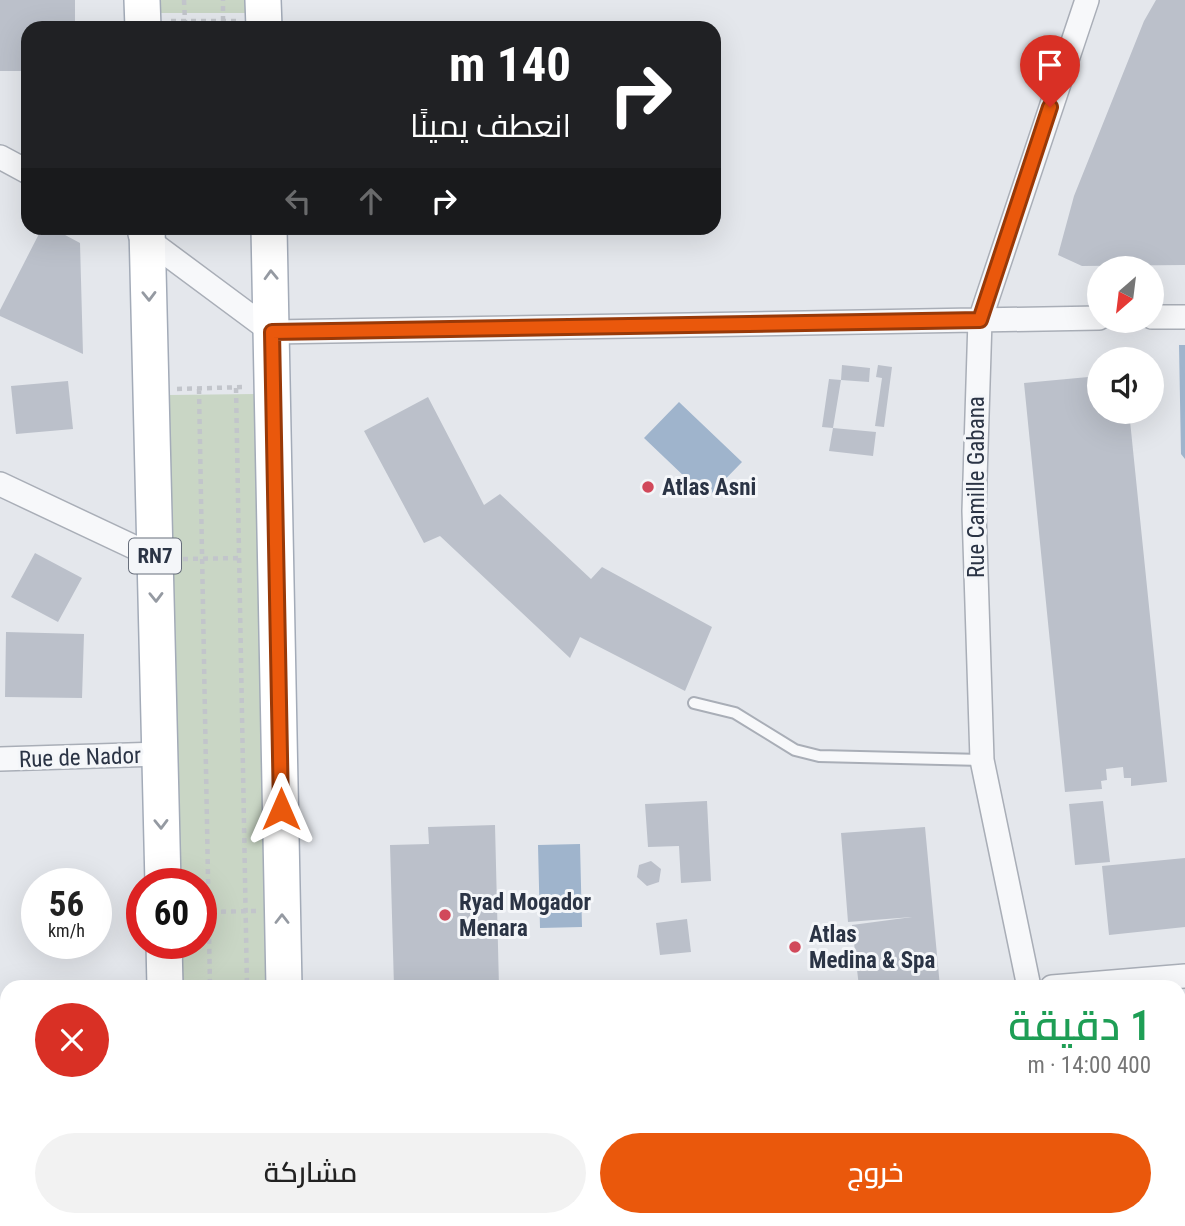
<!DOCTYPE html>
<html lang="ar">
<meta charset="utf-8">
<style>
body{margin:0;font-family:"Roboto Condensed",Cairo,sans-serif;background:#f2f2f2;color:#222;direction:rtl;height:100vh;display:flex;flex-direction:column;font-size:26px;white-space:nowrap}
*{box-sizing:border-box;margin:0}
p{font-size:23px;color:#767676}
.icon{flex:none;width:38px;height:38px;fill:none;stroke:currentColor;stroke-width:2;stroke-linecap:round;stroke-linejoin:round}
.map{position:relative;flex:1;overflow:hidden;direction:ltr}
.drawer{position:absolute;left:0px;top:980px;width:1186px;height:247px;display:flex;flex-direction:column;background:#fff;border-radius:21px 21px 0 0;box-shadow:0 7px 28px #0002;direction:rtl}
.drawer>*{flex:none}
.banner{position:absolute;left:21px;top:21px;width:700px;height:214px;border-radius:21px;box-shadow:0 7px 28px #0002;direction:rtl;background:#202124;color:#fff;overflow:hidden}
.needle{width:46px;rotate:208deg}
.controls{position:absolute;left:1087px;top:256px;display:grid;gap:14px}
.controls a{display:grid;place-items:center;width:77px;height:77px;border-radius:50%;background:#fff;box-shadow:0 7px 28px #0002;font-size:35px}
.speed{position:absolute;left:21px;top:868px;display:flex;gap:14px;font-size:35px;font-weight:700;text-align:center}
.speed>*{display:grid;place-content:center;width:91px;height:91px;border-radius:50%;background:#fff;box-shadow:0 7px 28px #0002;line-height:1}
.speed small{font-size:18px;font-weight:400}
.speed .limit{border:10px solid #d22;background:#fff;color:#111}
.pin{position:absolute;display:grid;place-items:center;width:60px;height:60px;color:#fff;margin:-72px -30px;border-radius:50% 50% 50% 0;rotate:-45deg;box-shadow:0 0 7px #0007}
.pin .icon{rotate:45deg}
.me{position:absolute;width:77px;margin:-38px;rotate:0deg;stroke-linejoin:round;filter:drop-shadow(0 0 5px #0008)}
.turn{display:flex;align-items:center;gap:24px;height:147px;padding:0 35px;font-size:32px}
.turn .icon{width:91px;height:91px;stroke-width:2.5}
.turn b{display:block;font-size:49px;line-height:60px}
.lanes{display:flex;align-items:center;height:66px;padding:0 35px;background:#0003;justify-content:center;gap:35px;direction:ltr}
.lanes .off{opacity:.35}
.round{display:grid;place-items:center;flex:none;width:74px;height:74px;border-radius:37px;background:#f2f2f2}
.summary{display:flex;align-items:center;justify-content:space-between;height:119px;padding:0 35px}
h1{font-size:42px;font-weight:600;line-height:52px;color:#1e9e55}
.cta{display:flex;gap:14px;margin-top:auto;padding:14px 35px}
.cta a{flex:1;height:80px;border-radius:42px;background:#ea580c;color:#fff;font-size:28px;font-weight:600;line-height:80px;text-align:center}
.cta a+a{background:#f2f2f2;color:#222}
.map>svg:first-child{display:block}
</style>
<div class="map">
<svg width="1185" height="1226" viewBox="0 0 1185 1226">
<rect width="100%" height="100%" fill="#e4e7ec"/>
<!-- green -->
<path fill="#c9d6c5" d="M158,0H251V13H159Z
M264,394L274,987H179L178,943H201V884H176L169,395Z
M185,1220H281V1226H185Z"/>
<!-- water -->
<path fill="#9fb4cc" d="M1179,345H1185V459L1181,454Z
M679,402L742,462L707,498L644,438Z
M580,844L582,927L540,928L538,845Z"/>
<!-- building -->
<path fill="#bbc0ca" d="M0,0H75V28H28V71H0Z
M1156,0H1185V265L1082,266L1058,255L1074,196L1144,21Z
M42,228H52L80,243L83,354L0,316V310Z
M842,365L870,368L869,382L841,380Z
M878,365L892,367L884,427L875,426L882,378L876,377Z
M1099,376V411H1129L1167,782L1131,786V778H1124L1123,767L1106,769L1107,780L1101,781L1102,789L1065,792L1024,383Z
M829,379L841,380L833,428L822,427Z
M68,381L73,429L16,434L11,386Z
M428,397L484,505L500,494L591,579L602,567L712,627L685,691L580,637L570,658L440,536L424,543L364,431Z
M833,428L876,432L873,456L829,451Z
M35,553L82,578L58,622L11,597Z
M6,632L84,634L82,698L5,697Z
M707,801L711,881L681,883L679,846L648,847L645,804Z
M1103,801L1110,862L1075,865L1069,804Z
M495,825L499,987H394L390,845L429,844L428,827Z
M925,827L940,987H859L852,925L912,917L848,922L841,833Z
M1185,858V927L1109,935L1102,866Z
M651,861L661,869L659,882L647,886L637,877L639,865Z
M687,919L691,952L660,955L656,923Z
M924,1220H1061L1064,1226H911V1221Z"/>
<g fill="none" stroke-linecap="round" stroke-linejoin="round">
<!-- lane casing -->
<g stroke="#a9aeb7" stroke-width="14">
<path id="lane" d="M694,703L735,713L795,750L819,756L982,760"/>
</g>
<!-- street casing -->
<g stroke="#a9aeb7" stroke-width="26">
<path id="street" d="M0,157L28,172
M140,234L272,332L1099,318
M1152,317H1185
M0,484L155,557
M0,759L160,754
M1029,987L982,760L974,511L980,320L1087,0
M1052,987L1185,976
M1180,1134L1185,1133
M1128,1220L1133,1226"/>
</g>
<!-- secondary casing -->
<g stroke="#a9aeb7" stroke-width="35">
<path id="secondary" d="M0,1181H7
M93,1226L171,1222"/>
</g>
<!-- primary casing -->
<g stroke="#a3abb8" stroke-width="38">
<path id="primary" d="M142,0L143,28
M263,0L264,28
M147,228L163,884
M269,228L284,987
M164,943L165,987
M171,1220V1226
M290,1220V1226"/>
</g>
<!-- path -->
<path stroke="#c2c5cb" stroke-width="4.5" stroke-dasharray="5 5" stroke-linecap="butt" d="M184,0L185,21
M171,21H236
M223,21V0
M236,388L247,987
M177,389L246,387
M199,389L210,987
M183,559L241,558
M201,912L257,911
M214,1220V1226
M252,1220V1226"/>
<!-- lane -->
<use href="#lane" stroke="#f7f8fa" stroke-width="10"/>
<!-- street -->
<use href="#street" stroke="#f7f8fa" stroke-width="23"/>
<!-- secondary -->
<use href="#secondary" stroke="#fff" stroke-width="32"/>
<!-- primary -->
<use href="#primary" stroke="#fff" stroke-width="35"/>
</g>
<!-- one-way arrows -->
<defs><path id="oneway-chevron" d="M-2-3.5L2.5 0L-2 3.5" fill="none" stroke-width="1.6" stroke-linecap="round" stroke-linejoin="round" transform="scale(1.75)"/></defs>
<g stroke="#959aa2">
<use href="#oneway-chevron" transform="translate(271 275) rotate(-92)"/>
<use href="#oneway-chevron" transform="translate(149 296) rotate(89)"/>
<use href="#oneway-chevron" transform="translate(156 597) rotate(89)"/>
<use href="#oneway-chevron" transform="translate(161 824) rotate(89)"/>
<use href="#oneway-chevron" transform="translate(282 919) rotate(-90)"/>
</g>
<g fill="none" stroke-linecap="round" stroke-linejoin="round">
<!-- route casing -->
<g stroke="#983908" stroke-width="18">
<path id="route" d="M281,809L272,332L980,320L1050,107"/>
</g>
<!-- route -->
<use href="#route" stroke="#ea580c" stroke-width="12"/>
</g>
<!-- markers -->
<g fill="#d1495b" stroke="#f4f6f9" stroke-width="2.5">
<circle cx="648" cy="487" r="7"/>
<circle cx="445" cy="915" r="7"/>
<circle cx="795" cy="947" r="7"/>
</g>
<g text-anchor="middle" stroke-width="6" stroke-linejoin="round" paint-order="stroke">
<!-- shield labels -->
<rect fill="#f4f6f9" stroke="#676e7b" stroke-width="2" x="129" y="538.5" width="52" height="35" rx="5"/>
<g font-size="21" font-weight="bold" fill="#2b3445">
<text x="155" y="563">RN7</text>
</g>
<!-- poi labels -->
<g font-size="23" font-weight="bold" fill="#2b3445" stroke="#f4f6f9" text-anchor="start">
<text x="662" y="495">Atlas Asni</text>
<text x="459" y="910">Ryad Mogador<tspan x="459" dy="26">Menara</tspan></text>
<text x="809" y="942">Atlas<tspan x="809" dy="26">Medina &amp; Spa</tspan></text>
</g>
<!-- street labels -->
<g font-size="23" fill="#2b3445" stroke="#f4f6f9">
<text transform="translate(976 487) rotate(-90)" y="8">Rue Camille Gabana</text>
<text transform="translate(80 757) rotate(-2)" y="8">Rue de Nador</text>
</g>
</g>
</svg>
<div class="controls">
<a><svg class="needle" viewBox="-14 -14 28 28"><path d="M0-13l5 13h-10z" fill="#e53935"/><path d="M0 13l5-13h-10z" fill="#767676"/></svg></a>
<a><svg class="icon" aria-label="sound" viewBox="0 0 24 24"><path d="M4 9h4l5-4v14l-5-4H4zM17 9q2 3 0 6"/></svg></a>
</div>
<div class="speed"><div>56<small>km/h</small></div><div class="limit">60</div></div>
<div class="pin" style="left:1050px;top:107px;background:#d93025"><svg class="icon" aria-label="arrive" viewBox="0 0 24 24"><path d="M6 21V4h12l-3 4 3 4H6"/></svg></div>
<svg class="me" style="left:281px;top:809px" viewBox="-20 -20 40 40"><path d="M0-17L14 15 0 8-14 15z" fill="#ea580c" stroke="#fff" stroke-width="4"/></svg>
<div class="banner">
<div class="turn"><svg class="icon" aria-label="right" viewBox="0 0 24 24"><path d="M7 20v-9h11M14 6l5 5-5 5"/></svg><div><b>140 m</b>انعطف يمينًا</div></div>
<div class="lanes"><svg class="icon off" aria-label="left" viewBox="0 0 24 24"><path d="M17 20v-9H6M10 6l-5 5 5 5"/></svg><svg class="icon off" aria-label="ahead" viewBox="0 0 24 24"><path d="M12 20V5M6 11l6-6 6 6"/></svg><svg class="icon" aria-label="right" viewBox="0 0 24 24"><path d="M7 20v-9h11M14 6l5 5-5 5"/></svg></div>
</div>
<section class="drawer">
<div class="summary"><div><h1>1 دقيقة</h1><p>400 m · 14:00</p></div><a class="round" style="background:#d93025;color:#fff"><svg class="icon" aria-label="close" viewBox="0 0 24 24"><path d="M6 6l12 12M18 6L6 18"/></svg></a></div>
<div class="cta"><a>خروج</a><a>مشاركة</a></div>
</section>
</div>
